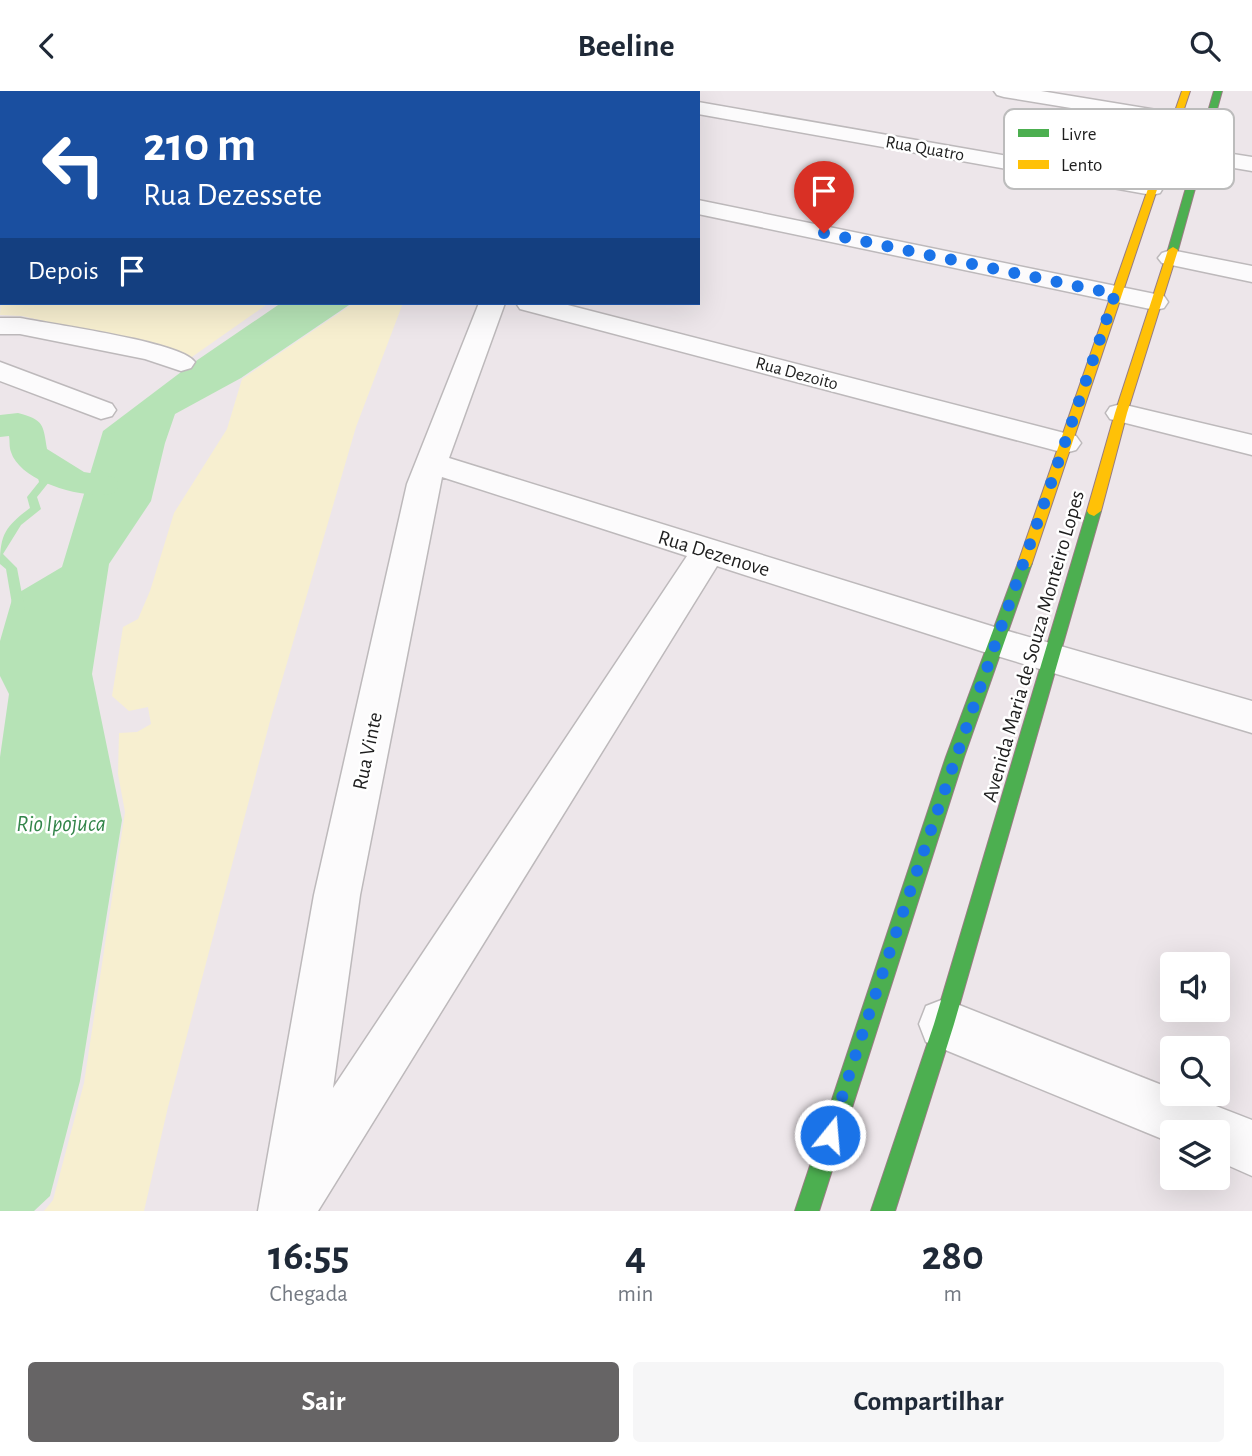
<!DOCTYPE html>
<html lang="pt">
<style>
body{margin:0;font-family:"Alegreya Sans",sans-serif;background:#f6f6f7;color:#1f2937;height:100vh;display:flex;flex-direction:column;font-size:26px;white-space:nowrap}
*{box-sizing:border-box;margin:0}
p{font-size:23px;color:#747a83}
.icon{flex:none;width:38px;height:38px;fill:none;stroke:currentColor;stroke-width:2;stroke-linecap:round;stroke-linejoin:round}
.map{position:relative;height:1120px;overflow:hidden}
.side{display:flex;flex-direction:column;background:#fff;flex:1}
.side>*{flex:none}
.hud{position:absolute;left:0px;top:0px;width:700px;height:214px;box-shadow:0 7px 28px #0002;background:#1a4fa0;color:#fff;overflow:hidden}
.controls{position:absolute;left:1160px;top:861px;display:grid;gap:14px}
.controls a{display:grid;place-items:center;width:70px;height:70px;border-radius:7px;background:#fff;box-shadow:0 7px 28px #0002;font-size:35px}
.pin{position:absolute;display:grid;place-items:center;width:60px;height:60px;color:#fff;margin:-72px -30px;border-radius:50% 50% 50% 0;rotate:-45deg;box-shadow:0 0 7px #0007}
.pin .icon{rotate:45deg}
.me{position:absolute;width:77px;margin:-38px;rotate:17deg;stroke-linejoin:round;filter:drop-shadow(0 0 5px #0008)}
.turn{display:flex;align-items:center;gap:24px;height:147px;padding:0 28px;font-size:32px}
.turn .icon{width:91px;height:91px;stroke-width:2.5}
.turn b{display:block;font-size:49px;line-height:60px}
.then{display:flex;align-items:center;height:66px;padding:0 28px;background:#0003;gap:14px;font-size:26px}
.eta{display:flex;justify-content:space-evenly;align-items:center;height:119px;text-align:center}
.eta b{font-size:42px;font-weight:600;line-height:49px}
.action{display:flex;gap:14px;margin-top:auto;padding:14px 28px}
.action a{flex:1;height:80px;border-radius:7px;background:#666465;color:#fff;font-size:28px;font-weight:600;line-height:80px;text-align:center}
.action a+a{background:#f6f6f7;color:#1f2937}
header{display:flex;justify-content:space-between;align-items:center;height:91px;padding:0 28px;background:#fff;font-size:32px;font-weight:600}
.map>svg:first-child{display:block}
</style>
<header><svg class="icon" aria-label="back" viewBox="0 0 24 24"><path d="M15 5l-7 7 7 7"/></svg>Beeline<svg class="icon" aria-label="search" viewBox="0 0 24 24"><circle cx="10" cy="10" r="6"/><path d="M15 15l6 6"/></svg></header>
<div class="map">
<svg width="1252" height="1120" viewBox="0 0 1252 1120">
<rect width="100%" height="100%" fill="#ede6ea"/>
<!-- park -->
<path fill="#f7efd0" d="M2,194V212H269L189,268L156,256L22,225L0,224Z
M354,212H403L356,336L270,630L168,1016L144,1120H44L53,1109L84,992L125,721L118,683L119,642L137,641L151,633L148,616L129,620L112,605L123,536L138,528L150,500L174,422L227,338L242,288Z"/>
<!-- water -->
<path fill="#b6e3b6" d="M281,212H352L241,287L175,323L165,352L151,410L109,473L92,583L122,729L80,990L50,1105L34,1120H0V666L9,603L0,585V550L13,505L62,476L103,340L193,272Z"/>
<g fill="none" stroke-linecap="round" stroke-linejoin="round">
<!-- stream -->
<path fill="#b6e3b6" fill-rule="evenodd" d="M39,367L44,370L49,391L37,406L41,418L21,434L3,463L17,477L25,519L19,523L13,519L6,478L0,473C0,443 6,435 30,417L27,406L39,391L34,370Z"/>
<!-- canal -->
<path fill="#b6e3b6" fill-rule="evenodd" d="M18,322C44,329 43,333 47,358L84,381L114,386L120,394L114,402C87,410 20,391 11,361C9,356 10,350 9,345L0,346V324Z"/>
<!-- street casing -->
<g stroke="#bdb9bb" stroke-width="3">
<path id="street" d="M87,0H111L86,2Z
M560,0H580V2H560Z
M590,0H619L620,2H591Z
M994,0H1041L1175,22L1182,24L1185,28L1182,32L1175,34L1004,6L997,4Z
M698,11L1152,90L1160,92L1163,97L1160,102L1152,104L698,23Z
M0,44H2V57H0Z
M1201,58L1252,66V80L1193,70L1190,65L1193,60Z
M0,109H2V123H0Z
M698,109L1155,203L1164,205L1168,211L1164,217L1155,219L698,123Z
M1171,159L1252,175V191L1162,172L1158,167L1162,162Z
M479,212H505L449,367L1001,538L1252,610V642L984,561L717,475L318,1120H258L314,804L407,393ZM442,386L687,465L333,997L360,804Z
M516,212H560L1076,345L1081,352L1076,359L1065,362L520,218Z
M0,227H20C50,233 182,251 195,271L191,277L181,280L145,268L20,243H0Z
M0,271L112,313L116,319L112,325L101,328L0,290Z
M1121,313L1252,344V364L1110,328L1106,322L1110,316Z
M944,908L1172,998V1003H1185L1252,1029V1085L1218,1070V1041H1172V1052L926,951L919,933L926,915Z"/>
</g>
<!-- fast casing -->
<g stroke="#987d82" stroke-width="2">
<path id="fast" d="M1214,0H1222L1178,159L1169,161L1168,159Z
M1094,415L1101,420L954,933L895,1120H871L934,933L1087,420Z
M1025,467L1032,472L964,666L819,1120H795L946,666L1018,472Z"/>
</g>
<!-- slow casing -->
<g stroke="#987d82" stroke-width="2">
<path id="slow" d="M1182,0H1190L1032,472L1030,476H1020L1018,472Z
M1173,156L1178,159L1127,322L1101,420L1094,425L1089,423L1087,420L1115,322L1168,159Z"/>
</g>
<!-- street -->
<use href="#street" fill="#fcfbfc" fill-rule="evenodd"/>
<!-- fast -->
<use href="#fast" fill="#4caf50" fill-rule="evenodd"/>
<!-- slow -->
<use href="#slow" fill="#ffc107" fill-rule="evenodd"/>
</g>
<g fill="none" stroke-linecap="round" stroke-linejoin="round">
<!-- route -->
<path stroke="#1a73e8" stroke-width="12" stroke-dasharray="0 21.6" d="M824,142L1115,203C1022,484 919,762 830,1044"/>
</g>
<g text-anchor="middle" stroke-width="5" stroke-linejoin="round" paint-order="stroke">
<!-- far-street labels -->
<g font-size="18" fill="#1e1e1e" stroke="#fff">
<text transform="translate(925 57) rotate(10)" y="6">Rua Quatro</text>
<text transform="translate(797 282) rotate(15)" y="6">Rua Dezoito</text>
</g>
<!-- street labels -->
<g font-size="21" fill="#1e1e1e" stroke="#fff">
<text transform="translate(714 462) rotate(17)" y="7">Rua Dezenove</text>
<text transform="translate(1033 555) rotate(-74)" y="7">Avenida Maria de Souza Monteiro Lopes</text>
<text transform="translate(367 660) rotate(-78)" y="7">Rua Vinte</text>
</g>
<!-- water labels -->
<g font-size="23" font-style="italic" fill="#33854a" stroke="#fff">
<text x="61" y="740">Rio Ipojuca</text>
</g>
</g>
<!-- legend -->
<rect x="1004" y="18" width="230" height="80" rx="10" fill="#fff" stroke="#bcbcbc" stroke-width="2"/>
<rect x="1018" y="38" width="31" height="8" fill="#4caf50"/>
<rect x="1018" y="69" width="31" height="9" fill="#ffc107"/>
<g font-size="19" fill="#1e1e1e">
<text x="1061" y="49">Livre</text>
<text x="1061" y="80">Lento</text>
</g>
</svg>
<div class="controls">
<a><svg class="icon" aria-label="sound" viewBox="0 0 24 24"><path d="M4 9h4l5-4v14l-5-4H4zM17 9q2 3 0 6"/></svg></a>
<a><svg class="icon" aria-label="search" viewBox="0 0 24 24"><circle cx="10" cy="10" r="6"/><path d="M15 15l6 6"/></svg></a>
<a><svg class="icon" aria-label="layers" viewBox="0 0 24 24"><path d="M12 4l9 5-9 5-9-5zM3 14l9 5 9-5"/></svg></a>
</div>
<div class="pin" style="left:824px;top:142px;background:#d93025"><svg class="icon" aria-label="arrive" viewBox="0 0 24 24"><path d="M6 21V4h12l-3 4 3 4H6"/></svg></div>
<svg class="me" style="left:830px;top:1044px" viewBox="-20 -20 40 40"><circle r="17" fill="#1a73e8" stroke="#fff" stroke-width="3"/><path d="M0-11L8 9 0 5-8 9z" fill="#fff"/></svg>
<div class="hud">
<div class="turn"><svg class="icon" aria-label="left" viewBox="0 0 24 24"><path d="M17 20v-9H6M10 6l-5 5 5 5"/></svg><div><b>210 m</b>Rua Dezessete</div></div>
<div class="then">Depois<svg class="icon" aria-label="arrive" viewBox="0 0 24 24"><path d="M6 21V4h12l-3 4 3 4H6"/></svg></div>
</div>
</div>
<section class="side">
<div class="eta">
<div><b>16:55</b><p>Chegada</p></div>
<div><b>4</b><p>min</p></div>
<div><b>280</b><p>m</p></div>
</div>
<div class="action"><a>Sair</a><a>Compartilhar</a></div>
</section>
